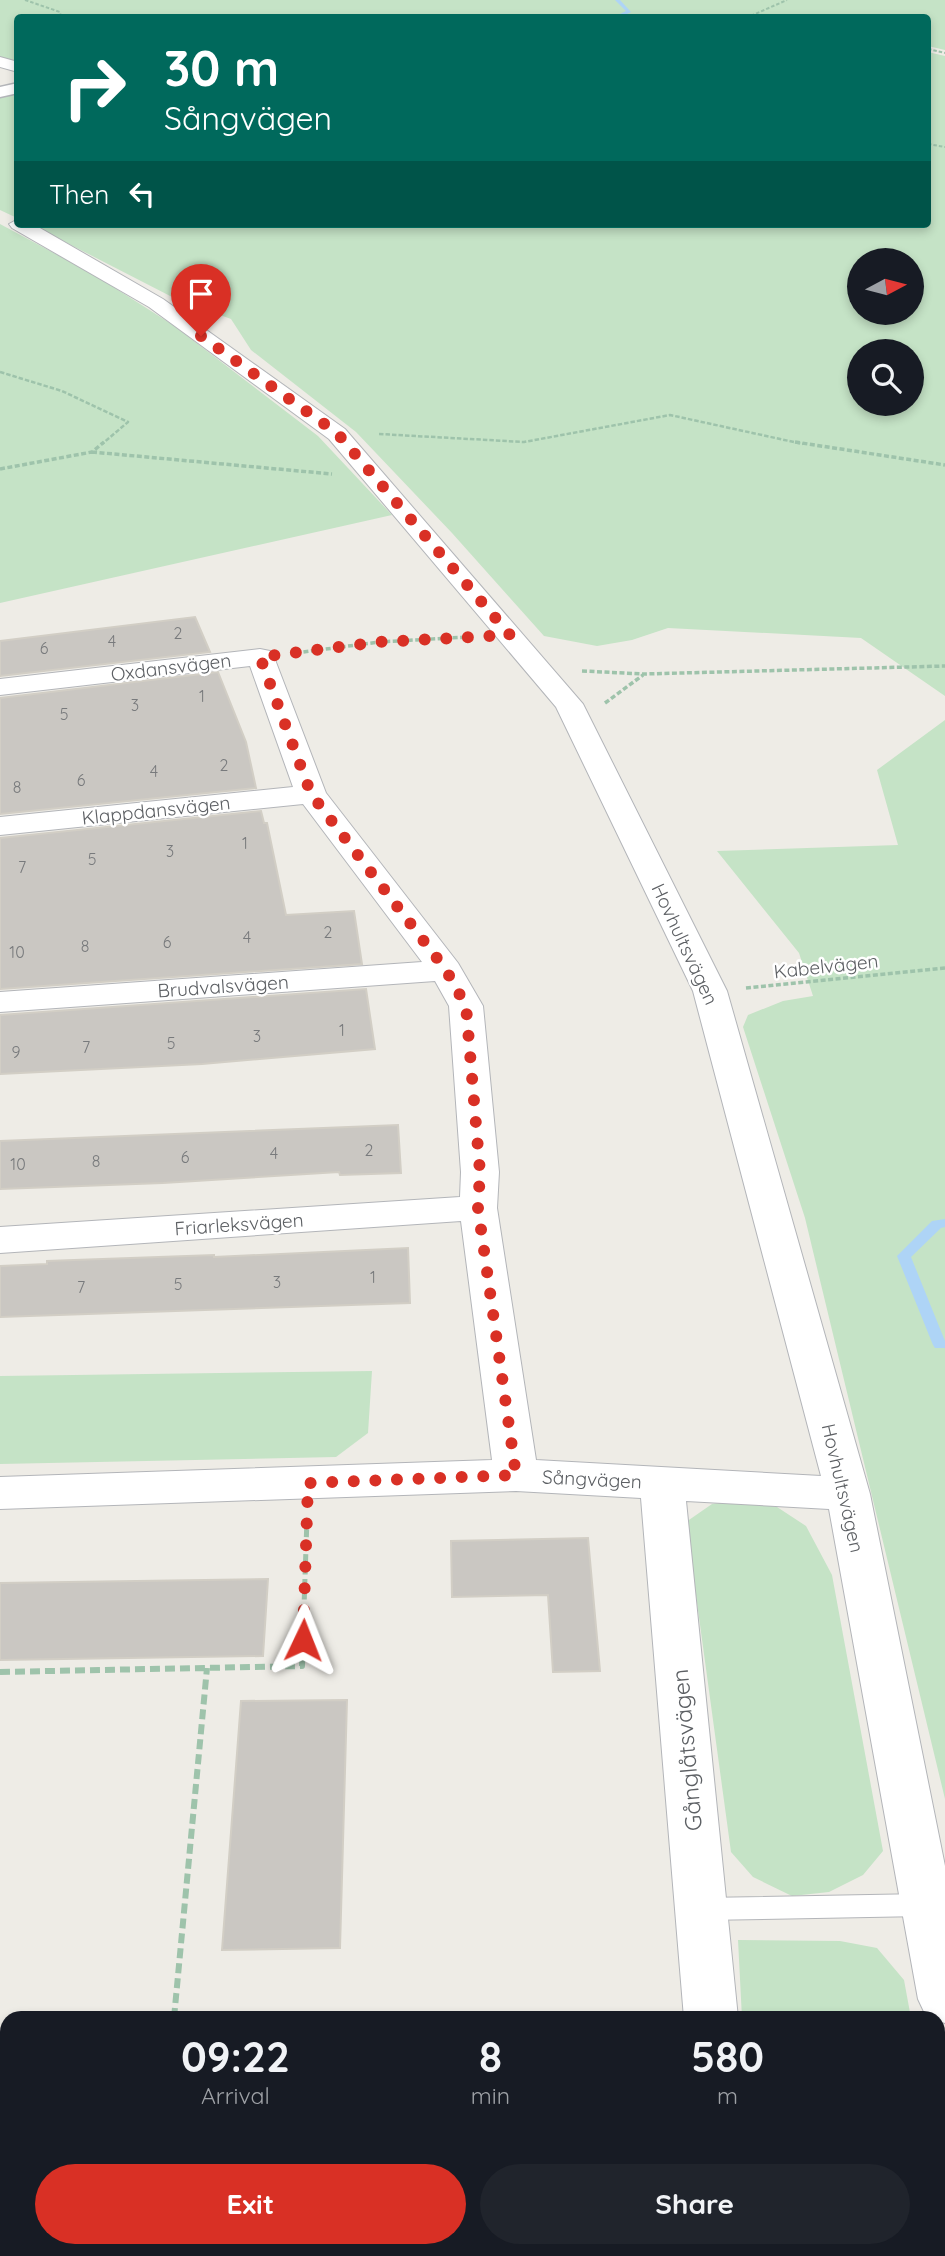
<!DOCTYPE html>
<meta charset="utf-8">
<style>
body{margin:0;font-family:Quicksand,sans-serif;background:#20242c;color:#f1f3f6;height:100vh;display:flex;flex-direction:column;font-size:26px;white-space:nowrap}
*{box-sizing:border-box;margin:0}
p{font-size:23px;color:#9ea1a6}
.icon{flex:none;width:38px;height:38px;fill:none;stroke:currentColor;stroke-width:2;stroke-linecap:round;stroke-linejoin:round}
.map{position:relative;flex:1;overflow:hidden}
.panel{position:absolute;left:0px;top:2011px;width:945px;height:247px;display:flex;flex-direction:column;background:#171b24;border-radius:21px 21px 0 0;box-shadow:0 4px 10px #0003}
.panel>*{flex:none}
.hud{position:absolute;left:14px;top:14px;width:917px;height:214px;border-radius:7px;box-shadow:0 4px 10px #0003;background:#00695c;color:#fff;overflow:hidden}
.needle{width:46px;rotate:83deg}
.controls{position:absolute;left:847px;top:248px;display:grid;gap:14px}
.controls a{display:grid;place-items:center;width:77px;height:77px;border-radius:50%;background:#171b24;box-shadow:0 4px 10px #0003;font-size:35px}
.pin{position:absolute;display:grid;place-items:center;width:60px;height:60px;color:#fff;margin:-72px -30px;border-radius:50% 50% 50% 0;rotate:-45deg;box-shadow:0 0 7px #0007}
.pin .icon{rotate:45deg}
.me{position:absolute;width:77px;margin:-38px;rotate:2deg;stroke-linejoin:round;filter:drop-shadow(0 0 5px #0008)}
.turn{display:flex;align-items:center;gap:24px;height:147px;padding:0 35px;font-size:32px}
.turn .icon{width:91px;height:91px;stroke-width:2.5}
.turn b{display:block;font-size:49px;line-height:60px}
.then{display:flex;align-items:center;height:66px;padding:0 35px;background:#0003;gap:14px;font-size:26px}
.eta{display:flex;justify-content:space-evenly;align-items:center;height:119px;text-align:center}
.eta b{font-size:42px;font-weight:700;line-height:49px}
.primary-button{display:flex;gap:14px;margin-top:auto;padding:14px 35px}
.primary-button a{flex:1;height:80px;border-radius:42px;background:#d93025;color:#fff;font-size:28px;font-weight:700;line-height:80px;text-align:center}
.primary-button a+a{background:#20242c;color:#f1f3f6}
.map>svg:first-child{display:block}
</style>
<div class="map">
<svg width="945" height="2256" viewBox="0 0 945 2256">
<rect width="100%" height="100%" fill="#eeece6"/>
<!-- green -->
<path fill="#c5e3c6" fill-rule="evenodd" d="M0,0H945V50L928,46V18H18L17,61L0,57Z
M928,52L945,56V696L861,638L668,628L632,640L597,646L544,636L452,533L356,432L251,350L231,319L176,299L30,224H928ZM859,261H912V313H859ZM859,352H912V404H859Z
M17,91V218L0,210V96Z
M0,224L93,274L173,325L318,436L392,515L0,603Z
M945,720V1799L805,1218L743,1027L748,1015L783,1001L813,996L799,953L717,851L898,845L877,770Z
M372,1371L368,1433L336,1457L0,1464V1376Z
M743,1500L777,1507L806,1526L832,1575L883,1851L863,1875L829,1892L792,1896L753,1877L731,1852L686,1522L712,1504Z
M738,1940L840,1941L877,1948L904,1980L911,2018H742Z
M938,2168L945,2208V2256H770L769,2251L938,2250Z"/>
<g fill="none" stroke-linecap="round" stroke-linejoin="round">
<!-- stream -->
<path fill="#aed4f6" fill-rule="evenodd" d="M615,0H620L631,12L619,18H612L626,11Z
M945,1219V1227L941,1228L911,1257L945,1341V1348H935L933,1345L897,1256L932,1221Z"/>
</g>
<!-- building -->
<path fill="#cac7c2" stroke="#d2cec5" stroke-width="2" d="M195,617L210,652L0,676V641Z
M218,672L246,742L256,788L0,814V698Z
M261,811L264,823H267L286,915L354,911L362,964L0,989V838Z
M366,989L375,1049L202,1064L0,1074V1015Z
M398,1125L401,1173L340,1175L339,1172L163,1183L0,1189V1141Z
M408,1248L410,1303L0,1317V1266L47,1264V1261L214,1255V1257Z
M588,1538L600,1671L553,1672L548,1595L452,1597L451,1541Z
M268,1579L263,1656L0,1660V1583Z
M347,1700L340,1948L222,1950L241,1701Z"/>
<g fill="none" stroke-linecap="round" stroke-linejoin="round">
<!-- service casing -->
<g stroke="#b3b5b9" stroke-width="2">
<path id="service" d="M923,1894L932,1897L935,1905L932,1913L923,1916L703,1920L694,1917L691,1909L694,1901L703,1898Z"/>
</g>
<!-- minor casing -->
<g stroke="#b3b5b9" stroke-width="2">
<path id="minor" d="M0,57L18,62V72L0,67Z
M18,219V224H33L163,299L345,429L583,704L727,991L870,1494L945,1866V2023L938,2021V2018L926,2016L918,1999L829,1509L686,1501L738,2018H684L641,1498L516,1491L0,1509V1477L492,1460L461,1221L0,1253V1227L460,1197L461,1172L449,1006L435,981L0,1012V992L422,962L303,804L0,835V817L293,787L250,666L0,695V679L260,649L270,651L274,657L326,793L458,963L483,1006L499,1172L497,1208L536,1460L821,1476L693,991L556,707L329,439L149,307L12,228L9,224Z
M7,2112V2166L0,2167V2113Z
M706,2250H764V2256H706Z"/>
</g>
<!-- tertiary casing -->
<g stroke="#b3b5b9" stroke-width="3">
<path id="tertiary" d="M18,83V93L0,97V87Z"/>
</g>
<!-- path-far4 -->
<path stroke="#9ec3ab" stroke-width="2" stroke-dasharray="3.5 2" stroke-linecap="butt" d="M25,0L60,12L61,18
M746,18L787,0
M928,49L945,53
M928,144L945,147"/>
<!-- path-far3 -->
<path stroke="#9ec3ab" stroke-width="2.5" stroke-dasharray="4.5 2" stroke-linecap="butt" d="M0,372L62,391L128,422L102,444
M379,434L524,442L670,415L803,444"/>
<!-- path-far2 -->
<path stroke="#9ec3ab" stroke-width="3.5" stroke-dasharray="5 2.5" stroke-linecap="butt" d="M795,442L945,465
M92,452L332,474
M0,469L92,452L104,442
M296,653L379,642L468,637
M582,671L644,674L945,666
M605,703L643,675
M746,988L945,968"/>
<!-- path-far1 -->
<path stroke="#9ec3ab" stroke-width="5" stroke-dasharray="8 4.5" stroke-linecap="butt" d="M303,1637L307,1518"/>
<!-- path -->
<path stroke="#9ec3ab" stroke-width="6" stroke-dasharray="10 5" stroke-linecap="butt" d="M0,1672L302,1666L303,1636
M174,2018L207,1668
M263,2250V2256"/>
<!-- service -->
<use href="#service" fill="#fff" fill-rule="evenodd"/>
<!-- minor -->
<use href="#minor" fill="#fff" fill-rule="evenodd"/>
<!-- tertiary -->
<use href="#tertiary" fill="#fff" fill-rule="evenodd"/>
</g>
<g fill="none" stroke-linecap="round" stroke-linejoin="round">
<!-- route -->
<path stroke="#d93025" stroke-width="12" stroke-dasharray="0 21.6" d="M201,336L337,433L510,635L379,642L260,657L311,794L446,970L466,1006L480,1172L478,1208L516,1475L308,1483L303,1640"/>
</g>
<g text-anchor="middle" stroke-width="5" stroke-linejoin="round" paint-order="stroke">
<!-- number labels -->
<g font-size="16" fill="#787a7c">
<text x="178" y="639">2</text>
<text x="112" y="647">4</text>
<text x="44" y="654">6</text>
<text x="202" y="702">1</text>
<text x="135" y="711">3</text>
<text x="64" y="720">5</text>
<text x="224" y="771">2</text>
<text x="154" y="777">4</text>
<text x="81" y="786">6</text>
<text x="17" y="793">8</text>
<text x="245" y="849">1</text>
<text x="170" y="857">3</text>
<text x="92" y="865">5</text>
<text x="22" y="873">7</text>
<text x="328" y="938">2</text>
<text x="247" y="943">4</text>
<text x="167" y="948">6</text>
<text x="85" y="952">8</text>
<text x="17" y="958">10</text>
<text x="342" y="1036">1</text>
<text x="257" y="1042">3</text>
<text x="171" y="1049">5</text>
<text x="86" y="1053">7</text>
<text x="16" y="1058">9</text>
<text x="369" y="1156">2</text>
<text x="274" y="1159">4</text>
<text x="185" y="1163">6</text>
<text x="96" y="1167">8</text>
<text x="18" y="1170">10</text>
<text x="373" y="1283">1</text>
<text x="277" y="1288">3</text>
<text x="178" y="1290">5</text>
<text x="81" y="1293">7</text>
</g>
<!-- street labels -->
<g font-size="19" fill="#5d6064" stroke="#fff">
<text transform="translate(171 667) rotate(-7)" y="7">Oxdansvägen</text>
<text transform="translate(156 810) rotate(-6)" y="7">Klappdansvägen</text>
<text transform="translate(685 944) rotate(65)" y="7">Hovhultsvägen</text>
<text transform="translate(826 966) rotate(-6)" y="7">Kabelvägen</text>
<text transform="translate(223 986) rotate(-4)" y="7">Brudvalsvägen</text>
<text transform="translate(239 1224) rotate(-4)" y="7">Friarleksvägen</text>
<text transform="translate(592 1479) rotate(3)" y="7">Sångvägen</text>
<text transform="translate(843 1488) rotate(77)" y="7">Hovhultsvägen</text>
</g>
<!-- near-street labels -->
<g font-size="23" fill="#5d6064" stroke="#fff">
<text transform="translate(687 1750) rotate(-95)" y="8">Gånglåtsvägen</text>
</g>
</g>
</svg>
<div class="controls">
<a><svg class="needle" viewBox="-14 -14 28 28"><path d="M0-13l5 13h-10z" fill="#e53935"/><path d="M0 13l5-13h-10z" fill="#9ea1a6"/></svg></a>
<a><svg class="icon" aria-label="search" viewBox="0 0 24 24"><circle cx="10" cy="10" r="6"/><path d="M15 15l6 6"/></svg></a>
</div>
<div class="pin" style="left:201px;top:336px;background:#d93025"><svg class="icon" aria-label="arrive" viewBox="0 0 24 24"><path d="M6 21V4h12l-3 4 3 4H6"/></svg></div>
<svg class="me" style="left:303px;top:1640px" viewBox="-20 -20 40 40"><path d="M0-17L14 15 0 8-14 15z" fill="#d93025" stroke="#fff" stroke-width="4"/></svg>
<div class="hud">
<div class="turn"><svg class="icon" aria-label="right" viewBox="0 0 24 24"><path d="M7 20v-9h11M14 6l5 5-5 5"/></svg><div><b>30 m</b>Sångvägen</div></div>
<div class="then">Then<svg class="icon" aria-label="left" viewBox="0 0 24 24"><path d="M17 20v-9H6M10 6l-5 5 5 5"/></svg></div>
</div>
<section class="panel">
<div class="eta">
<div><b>09:22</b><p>Arrival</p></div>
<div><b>8</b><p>min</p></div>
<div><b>580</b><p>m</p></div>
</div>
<div class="primary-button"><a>Exit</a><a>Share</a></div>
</section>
</div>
